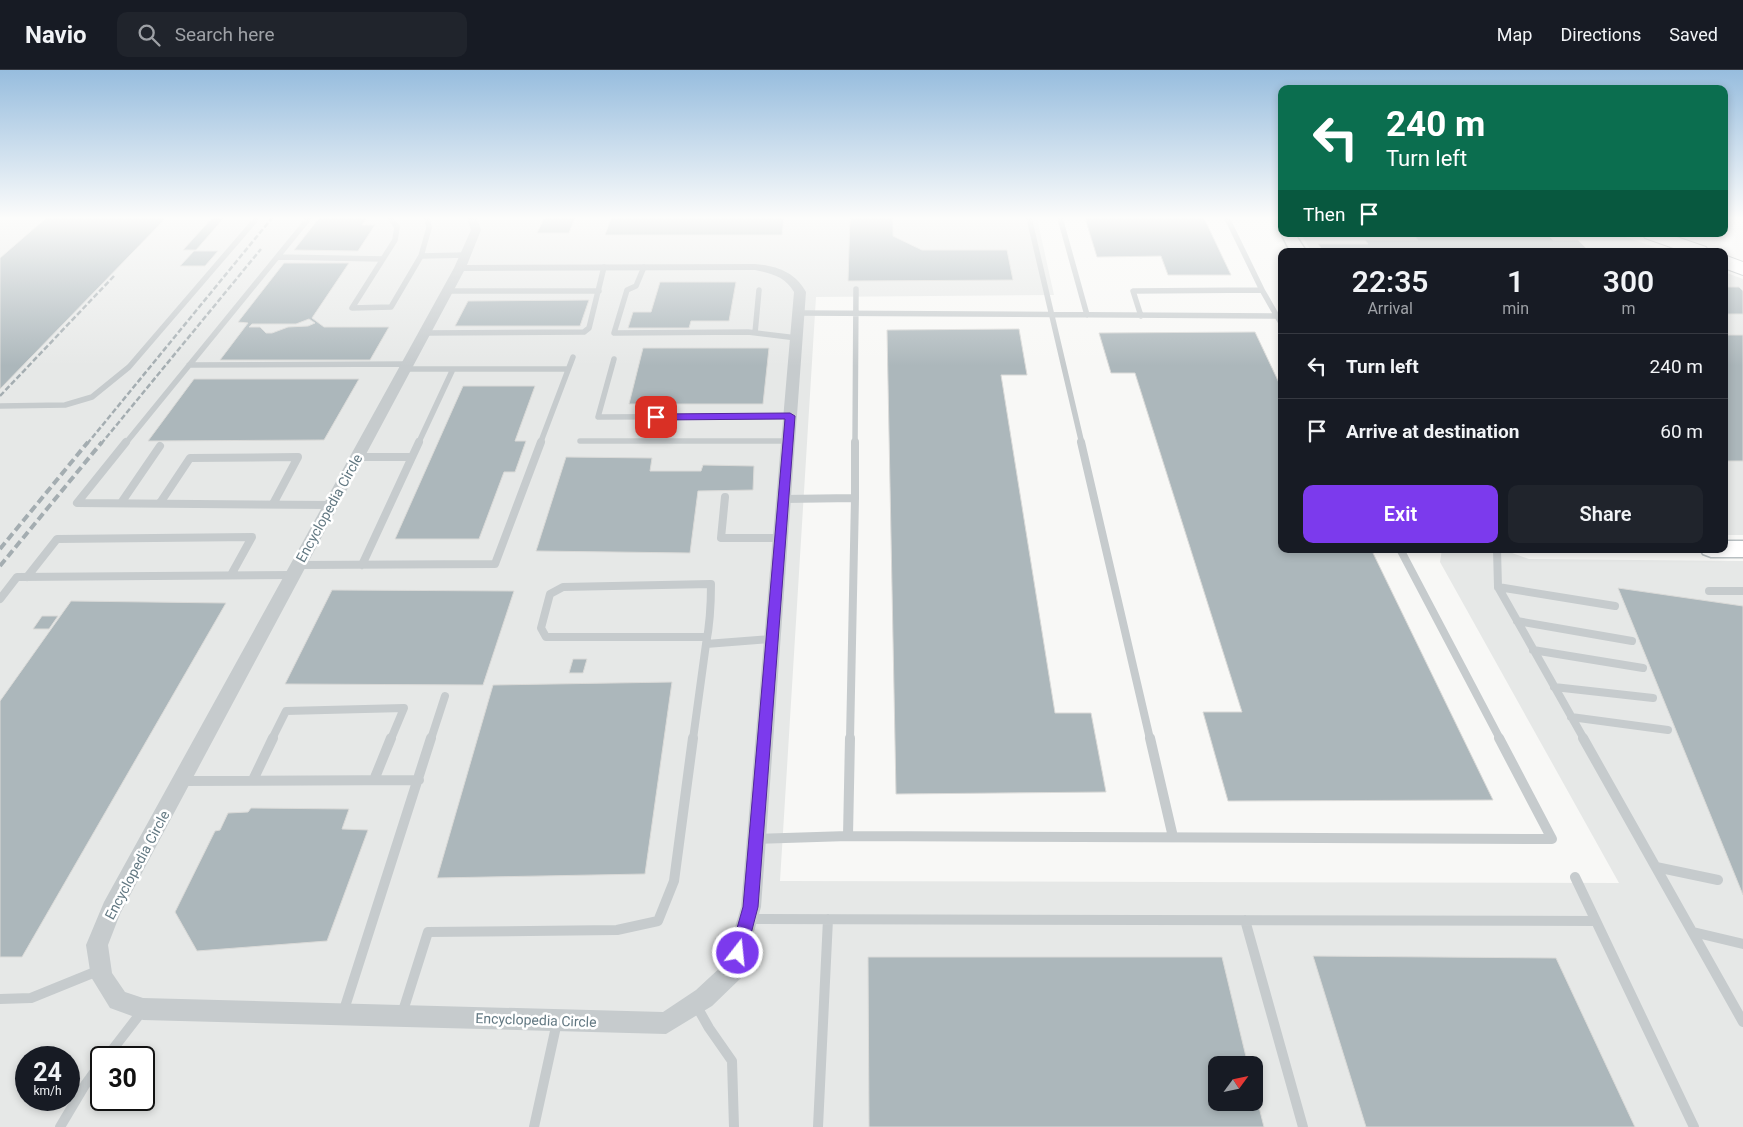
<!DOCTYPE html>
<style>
body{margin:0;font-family:Roboto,sans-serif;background:#20242c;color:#f1f3f6;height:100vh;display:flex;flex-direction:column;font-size:19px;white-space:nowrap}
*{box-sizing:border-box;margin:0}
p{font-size:16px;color:#9ea1a6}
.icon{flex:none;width:28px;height:28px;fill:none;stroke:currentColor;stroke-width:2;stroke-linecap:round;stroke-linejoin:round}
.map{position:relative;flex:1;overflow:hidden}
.side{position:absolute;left:1278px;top:178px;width:450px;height:305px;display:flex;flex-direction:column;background:#171b24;border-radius:10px;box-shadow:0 2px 8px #0003}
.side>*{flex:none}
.guide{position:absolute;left:1278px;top:15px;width:450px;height:152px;border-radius:10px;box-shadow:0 2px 8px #0003;background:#0b6e4f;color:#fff;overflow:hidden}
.needle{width:32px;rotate:57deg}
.controls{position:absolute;left:1208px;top:986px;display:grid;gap:10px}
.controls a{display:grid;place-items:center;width:55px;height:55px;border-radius:10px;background:#171b24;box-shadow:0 2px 8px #0003;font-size:25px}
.speed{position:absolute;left:15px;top:976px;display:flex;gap:10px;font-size:25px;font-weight:700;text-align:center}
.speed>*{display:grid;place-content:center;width:65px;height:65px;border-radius:50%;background:#171b24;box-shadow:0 2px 8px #0003;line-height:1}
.speed small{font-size:12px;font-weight:400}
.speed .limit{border:2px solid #111;border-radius:8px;background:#fff;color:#111}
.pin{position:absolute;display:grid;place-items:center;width:42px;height:42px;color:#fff;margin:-21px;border-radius:10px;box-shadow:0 2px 8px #0006}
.me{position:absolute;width:55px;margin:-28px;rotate:16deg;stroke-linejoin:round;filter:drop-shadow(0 0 4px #0008)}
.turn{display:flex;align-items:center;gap:18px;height:105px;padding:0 25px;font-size:22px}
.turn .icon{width:65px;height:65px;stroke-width:2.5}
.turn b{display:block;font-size:35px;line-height:42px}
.then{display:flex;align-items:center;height:48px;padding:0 25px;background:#0003;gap:10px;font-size:19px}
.eta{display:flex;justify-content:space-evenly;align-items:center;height:85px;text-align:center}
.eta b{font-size:30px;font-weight:600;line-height:35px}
.button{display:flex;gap:10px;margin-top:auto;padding:10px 25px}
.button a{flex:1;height:58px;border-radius:10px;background:#7c3aed;color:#fff;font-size:20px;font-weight:600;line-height:58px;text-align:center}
.button a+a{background:#20242c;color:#f1f3f6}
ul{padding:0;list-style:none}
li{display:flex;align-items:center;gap:15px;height:65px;padding:0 25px;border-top:1px solid #363941}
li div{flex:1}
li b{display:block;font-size:19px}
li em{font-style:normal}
header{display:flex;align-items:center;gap:30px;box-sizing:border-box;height:70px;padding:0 25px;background:#171b24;border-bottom:1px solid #363941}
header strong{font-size:24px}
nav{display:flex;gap:28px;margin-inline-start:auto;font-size:18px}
.search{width:350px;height:45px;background:#20242c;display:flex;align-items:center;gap:12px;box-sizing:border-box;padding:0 18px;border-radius:10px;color:#9ea1a6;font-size:19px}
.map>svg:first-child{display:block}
</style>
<header>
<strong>Navio</strong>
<div class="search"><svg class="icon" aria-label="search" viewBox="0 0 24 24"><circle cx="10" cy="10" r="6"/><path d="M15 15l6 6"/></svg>Search here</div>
<nav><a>Map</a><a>Directions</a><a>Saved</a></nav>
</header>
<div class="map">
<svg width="1743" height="1057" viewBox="0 0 1743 1057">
<rect width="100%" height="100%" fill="#f8f8f6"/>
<!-- built -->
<path fill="#e6e8e7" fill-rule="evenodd" d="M0,148H1037L1054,225L816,227L780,811L1619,813L1440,492L1442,479H1501L1529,489L1743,491V1057H0ZM26,988H69V1030H26ZM101,988H144V1030H101ZM1216,995H1254V1032H1216Z
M1301,164H1617L1666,181H1311Z
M1724,202L1743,209V465H1724Z"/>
<!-- building -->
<path fill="#acb7bb" stroke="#dadad8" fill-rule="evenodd" d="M46,148H166L0,319V188Z
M212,148H224L196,180H183Z
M319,148H367L362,155H375L358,181L294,180Z
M544,148H575L569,163H537Z
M611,148H784L782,165H605Z
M850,148H893V166L922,180H1007L1013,210L848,211Z
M1085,148H1204L1231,205H1168L1161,186L1097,187Z
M1413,164H1547L1553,170H1578L1589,181H1323L1318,174H1368L1365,170H1418Z
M194,181H218L205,196H180Z
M284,193H349L312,248L324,257H389L370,290H220L248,253L238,252ZM309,249L315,253L308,256L288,257L272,263H266L260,257H249L252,254H296Z
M660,212H736L729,251H691L689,258H628L633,242H651Z
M1724,217H1739L1743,221V244H1724Z
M589,230L580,256H455L468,231Z
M1019,259L1027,305H1001L1055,643H1091L1106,722L896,724L887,260Z
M1255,262L1281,317V479H1371L1493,730L1228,731L1203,642H1242L1135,303H1111L1099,263Z
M1724,265H1743V391H1724Z
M643,278H769L763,334H629Z
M194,309H359L324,370L148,371Z
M463,316H535L515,371H526L515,402H504L479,469H395Z
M566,387L652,388L650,401H701L703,395L754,396L753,420L698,421L690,483L536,481Z
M1618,518L1743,536V825Z
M332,520L514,521L483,615L285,614Z
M71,531L226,533L22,887H0V631Z
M42,546H58L49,559H33Z
M573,589H587L583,603H569Z
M672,612L645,804L437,808L493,615Z
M251,738L349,739L342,759L368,760L327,871L197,881L175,842L215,761L220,760L228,743L248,742Z
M1313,886L1556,888L1635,1057H1366Z
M868,887H1222L1248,995H1216V1032H1254V1017L1264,1057H869Z"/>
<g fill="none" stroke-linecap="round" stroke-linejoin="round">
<!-- secondary casing -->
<g stroke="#b8bfc2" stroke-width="3">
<path id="secondary" d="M1281,163L1295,164L1306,181H1290Z
M1724,471H1743V487H1711L1703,484L1700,479H1724Z"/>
</g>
<!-- highway casing -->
<g stroke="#b8bdbf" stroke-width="2">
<path id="highway" d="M1642,164H1668L1706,177L1708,181H1682L1645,168Z
M1724,185L1743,192V205L1724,198Z"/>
</g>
<!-- lane-far2 -->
<path stroke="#c6cbcd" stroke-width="5.5" d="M390,148L397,157L395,170L352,238L391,237L421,186
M427,148L429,158L421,186L466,185
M1029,148L1082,374
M1060,148L1087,245
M1227,148L1262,220
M278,187L383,189
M644,197L636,216L627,220L614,263L748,262L797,268
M448,221H599
M799,243L1277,246
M1141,246L1133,221L1262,220L1281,253
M425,263L584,262L589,258L604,197
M755,263L759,220
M614,289L598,347L790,346
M189,295L408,294
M405,299H568
M0,336L65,335L92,327L129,297L257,148
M580,371H788
M125,374L309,148
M418,374L453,299
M540,374L573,287
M855,374L856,219"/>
<!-- lane-far1 -->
<path stroke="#c6cbcd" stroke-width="8" d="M126,372L77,433L331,435
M1081,372L1150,669
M358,387H412
M725,427L721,468H781
M855,428V372
M784,429L855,428L850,669
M121,433L160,376
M160,433L190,388L298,387L273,434
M1400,479L1500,669
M1497,479L1498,517L1584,669
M299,495L495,494L541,372
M362,495L419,372
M27,507L57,469L252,467L231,505
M1498,517L1615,536
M1709,521H1743
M0,529L17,507L293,505
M1517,551L1632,571
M706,574C710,554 711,534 711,514L563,517L550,524L541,558L546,567H707
M1533,580L1643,598
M1554,617L1653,628
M1571,647L1668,660
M272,669L286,641L404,638L391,669
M431,669L445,626
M693,669L706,574L772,569"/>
<!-- lane -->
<path stroke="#c6cbcd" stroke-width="10" d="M850,668L848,766L1552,769L1499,668
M1150,668L1173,767
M1583,668L1743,952
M253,710L273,668
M374,710L391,668
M183,711L419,710
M757,769L848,766
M1656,797L1718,810
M1575,807L1694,1057
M748,849L1596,851
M1245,850L1303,1057
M1693,862L1743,874
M0,929L31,928L100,900
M696,935L709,958L732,991L734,1057
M343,943L431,668
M402,944L428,862L617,860L658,851L674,811L693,668
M106,988L143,940
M60,1057L85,1015L101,993
M534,1057L557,952
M818,1057L828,849"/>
<!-- street -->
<path fill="#c6cbcd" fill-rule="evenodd" d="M467,148H477L481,160L467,195L755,194C777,196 795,202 806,222L761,837L741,908L712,936L666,964L143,950L110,938L91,907L86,875L104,832L454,198L471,160ZM755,200C771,203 786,207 794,222L741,837L724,894L696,920L663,942L143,928L125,922L112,903L108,875L120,844L464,201Z"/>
<!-- secondary -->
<use href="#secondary" fill="#fff" fill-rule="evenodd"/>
<!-- highway -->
<use href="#highway" fill="#fff" fill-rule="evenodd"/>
<!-- rail-far1 -->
<path stroke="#a4adb1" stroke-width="2.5" stroke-dasharray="5.5 2.5" stroke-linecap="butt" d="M0,326L114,206
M87,374L272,148
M101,374L261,179"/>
<!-- rail -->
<path stroke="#a4adb1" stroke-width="4" stroke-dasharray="8 4" stroke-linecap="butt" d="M0,479L88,372
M0,496L102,372"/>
</g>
<!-- sky -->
<linearGradient id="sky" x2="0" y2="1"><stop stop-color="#97bdde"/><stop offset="0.5" stop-color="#fcfcfb"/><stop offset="1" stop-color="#fcfcfb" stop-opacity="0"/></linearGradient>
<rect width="1743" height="296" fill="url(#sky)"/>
<!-- route -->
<path fill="#7c3aed" stroke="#51269a" d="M790,343L795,346L758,837L746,883L743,888L738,890L733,888L730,883L743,837L785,349L656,350L651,347L656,344Z"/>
<g text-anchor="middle" stroke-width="5" stroke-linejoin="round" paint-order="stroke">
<!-- street labels -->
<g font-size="14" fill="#627882" stroke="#fff">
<text transform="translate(329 438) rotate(-61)" y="5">Encyclopedia Circle</text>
<text transform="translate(137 795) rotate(-62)" y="5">Encyclopedia Circle</text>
<text transform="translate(536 950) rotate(2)" y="5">Encyclopedia Circle</text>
</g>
</g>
</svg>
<div class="controls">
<a><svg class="needle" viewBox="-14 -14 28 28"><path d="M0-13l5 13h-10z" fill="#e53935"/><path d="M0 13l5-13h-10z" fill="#9ea1a6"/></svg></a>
</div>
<div class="speed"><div>24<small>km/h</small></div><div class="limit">30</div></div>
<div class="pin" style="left:656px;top:347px;background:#d93025"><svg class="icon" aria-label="arrive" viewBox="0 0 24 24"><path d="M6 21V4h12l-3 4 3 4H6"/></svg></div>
<svg class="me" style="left:738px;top:883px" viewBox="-20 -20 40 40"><circle r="17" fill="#7c3aed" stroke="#fff" stroke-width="3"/><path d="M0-11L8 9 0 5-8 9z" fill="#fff"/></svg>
<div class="guide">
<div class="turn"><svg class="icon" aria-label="left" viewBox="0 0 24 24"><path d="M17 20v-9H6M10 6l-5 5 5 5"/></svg><div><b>240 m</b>Turn left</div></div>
<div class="then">Then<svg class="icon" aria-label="arrive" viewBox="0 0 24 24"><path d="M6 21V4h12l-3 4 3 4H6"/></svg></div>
</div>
<section class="side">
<div class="eta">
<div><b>22:35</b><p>Arrival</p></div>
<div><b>1</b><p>min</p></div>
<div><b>300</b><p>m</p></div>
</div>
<ul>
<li><svg class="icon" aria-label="left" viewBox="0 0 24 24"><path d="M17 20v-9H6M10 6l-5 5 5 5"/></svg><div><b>Turn left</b></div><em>240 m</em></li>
<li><svg class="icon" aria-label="arrive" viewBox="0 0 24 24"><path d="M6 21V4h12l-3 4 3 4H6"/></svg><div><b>Arrive at destination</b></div><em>60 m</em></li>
</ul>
<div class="button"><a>Exit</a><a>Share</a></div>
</section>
</div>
